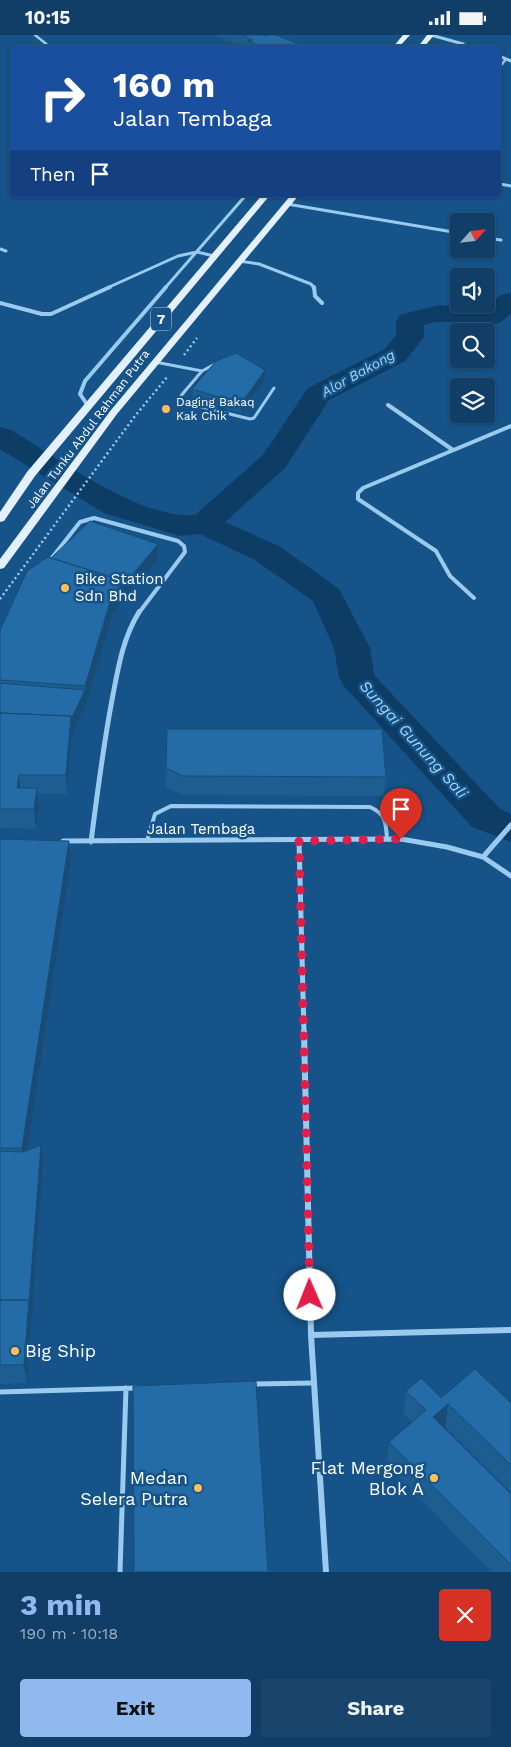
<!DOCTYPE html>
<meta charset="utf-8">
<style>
body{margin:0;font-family:"Work Sans",sans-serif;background:#19456c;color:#f1f3f6;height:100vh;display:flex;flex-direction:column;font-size:19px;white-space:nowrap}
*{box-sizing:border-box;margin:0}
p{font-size:16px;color:#9caebf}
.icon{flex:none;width:28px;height:28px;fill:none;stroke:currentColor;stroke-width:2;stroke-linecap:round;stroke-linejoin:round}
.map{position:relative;height:1537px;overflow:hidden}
.panel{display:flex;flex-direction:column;background:#103e66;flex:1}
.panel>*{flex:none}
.banner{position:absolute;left:10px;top:10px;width:491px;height:152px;border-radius:5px;box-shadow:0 1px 4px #0004,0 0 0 1px #30577a;background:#1a4fa0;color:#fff;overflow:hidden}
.needle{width:32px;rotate:63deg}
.buttons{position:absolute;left:450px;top:178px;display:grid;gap:10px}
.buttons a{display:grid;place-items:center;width:45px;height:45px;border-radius:5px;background:#103e66;box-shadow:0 1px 4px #0004,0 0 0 1px #30577a;font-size:25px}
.pin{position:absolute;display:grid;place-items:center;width:42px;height:42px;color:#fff;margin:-51px -21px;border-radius:50% 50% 50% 0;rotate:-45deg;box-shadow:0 0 5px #0007}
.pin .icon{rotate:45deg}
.me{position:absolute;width:55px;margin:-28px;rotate:359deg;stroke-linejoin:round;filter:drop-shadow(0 0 4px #0008)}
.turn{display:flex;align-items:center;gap:18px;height:105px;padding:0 20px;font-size:22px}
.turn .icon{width:65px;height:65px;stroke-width:2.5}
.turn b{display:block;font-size:35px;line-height:42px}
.then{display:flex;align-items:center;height:48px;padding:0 20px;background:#0003;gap:10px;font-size:19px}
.round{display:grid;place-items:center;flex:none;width:52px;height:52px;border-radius:5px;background:#19456c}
.overview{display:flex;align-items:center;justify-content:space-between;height:85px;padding:0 20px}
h1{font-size:30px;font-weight:700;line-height:38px;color:#90b9f0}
.action{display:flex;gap:10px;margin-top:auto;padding:10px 20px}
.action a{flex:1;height:58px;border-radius:5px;background:#90b9f0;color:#111;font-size:20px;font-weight:700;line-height:58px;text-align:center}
.action a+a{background:#19456c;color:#f1f3f6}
.status{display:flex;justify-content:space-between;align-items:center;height:35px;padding:0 25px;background:#103e66;direction:ltr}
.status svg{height:14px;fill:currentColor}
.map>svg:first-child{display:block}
</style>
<div class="status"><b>10:15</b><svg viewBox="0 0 49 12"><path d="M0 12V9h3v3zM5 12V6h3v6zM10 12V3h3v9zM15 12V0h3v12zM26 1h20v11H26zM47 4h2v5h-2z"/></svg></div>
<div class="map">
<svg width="511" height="1537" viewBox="0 0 511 1537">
<rect width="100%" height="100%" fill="#155388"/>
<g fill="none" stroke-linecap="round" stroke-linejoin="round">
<!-- river -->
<path fill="#0d3c65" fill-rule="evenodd" d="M511,258V279C507,282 503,286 498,288C482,297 448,280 424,290V302L405,326L329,365L285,433L225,487L279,511L339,554L370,613L374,640L500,774L511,779V807L472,792L344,651L339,643L334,613L313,566L255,525L200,499L180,501L104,478L0,414V392L11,395C58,423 140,485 195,480L263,420L308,353L385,314L396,301V286L400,280L439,270L483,274L501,260Z"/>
<!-- path -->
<path stroke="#9bcaef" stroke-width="2.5" stroke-dasharray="2 3" stroke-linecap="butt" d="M184,320L197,303
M0,564L135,381L168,341"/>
<!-- service-far3 -->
<path stroke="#9bcaef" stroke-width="2.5" d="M35,0L50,12
M499,33L506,24"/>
<!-- service-far2 -->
<path stroke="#9bcaef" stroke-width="3" d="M155,327L202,336L215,329
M202,336L179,363L181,367L250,384L254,383L274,353"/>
<!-- service-far1 -->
<path stroke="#9bcaef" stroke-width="4" d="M147,806L155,779L171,771L370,772C386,779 386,788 387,804"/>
<!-- service -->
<path stroke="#9bcaef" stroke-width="5" d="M253,1349L313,1348
M0,1357L138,1353
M120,1537L126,1353"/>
<!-- minor-far3 -->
<path stroke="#9bcaef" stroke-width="3" d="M431,0L474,12
M499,21L511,26
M499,149L511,151
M287,169L459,198
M486,203L501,205
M0,214L6,216
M239,226L259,229L311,249L314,253
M107,253L178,221L197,217L214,221
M165,253L246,160"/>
<!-- minor-far2 -->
<path stroke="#9bcaef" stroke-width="4" d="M314,252L315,261L322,268
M0,268L42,279H51L110,252
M388,370L453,415
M88,371L80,359L85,346L166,252
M51,524L80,487L94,483L178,506L184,511L185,517L138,579
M474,563L450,541L436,516L358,464V458L363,453L511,391"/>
<!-- minor-far1 -->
<path stroke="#9bcaef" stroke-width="5" d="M299,805L304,998
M63,806L401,804L447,812L483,822L511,841
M91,807C97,760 103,712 112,665C118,634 122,605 139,577
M483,822L511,790"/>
<!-- minor -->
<path stroke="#9bcaef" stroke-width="6" d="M304,997L311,1300L326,1537
M311,1300L511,1295"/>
<!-- primary -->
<path fill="#e3f1ff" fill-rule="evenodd" d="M403,0H410L399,12H393Z
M427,0H434L424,12H418Z
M262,160H270L35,441L4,486L0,487V477L27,437Z
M291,160H299L117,379L4,533L0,534V524L111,375Z"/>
</g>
<!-- wall -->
<path fill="#1e5d90" d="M215,0H264L306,12H244Z
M265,344L241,378L193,364L192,354Z
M51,523L158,524L113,578L86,670L72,700L67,759H38L39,772L36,794L0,793V595Z
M166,733L386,742L384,761L183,760L166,752Z
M0,804L69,806L71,825L28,1115L43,1126L27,1348L0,1349Z
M406,1356L441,1363L511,1368V1457L445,1392L444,1393L511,1459V1537H492L387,1430L389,1407L412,1387L404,1379Z"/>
<!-- shaded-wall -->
<path fill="#184c75" d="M265,335V344L241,378V369Z
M158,509V524L113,578L86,670L85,651L112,560Z
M85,655L86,670L72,700L71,684Z
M71,681L72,700L67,759L66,740Z
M19,740L21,759L17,753Z
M37,753L39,772L36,794L34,774Z
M69,806L71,825L25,1132L22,1113Z
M41,1110L43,1126L27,1348L24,1330Z
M448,1369L445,1392L430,1405L433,1382Z"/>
<!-- building -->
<path fill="#236ca7" stroke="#184c75" d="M241,0H264L266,1L269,0H276L306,12H262L248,6L253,5Z
M472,8L484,12H461L464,9Z
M236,318L265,335L241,369L192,354L216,326Z
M90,486L158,509L124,550V546L51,523Z
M48,522L124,546L112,560L85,651L0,645V595L27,536Z
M0,648L85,655L71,684V681L0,678Z
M0,678L71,681L66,740H19L17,753H37L34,774H0Z
M167,694H382L386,742L183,741L166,733Z
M0,804L69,806L22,1113H0Z
M41,1110L29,1268V1265H0V1116L23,1117Z
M0,1265H29L24,1330H0Z
M475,1334L511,1368V1430L448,1369L433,1382L511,1459V1530L389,1407L426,1375L406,1356L421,1343L441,1363Z
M256,1346L268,1537H134L133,1351Z"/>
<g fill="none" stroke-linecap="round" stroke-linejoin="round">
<!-- route -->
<path stroke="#e11d48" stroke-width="9" stroke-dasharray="0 16.2" d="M310,1260L299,806L401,804"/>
</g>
<!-- markers -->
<g fill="#ffbe59" stroke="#155388" stroke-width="2">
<circle cx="166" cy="374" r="5"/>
<circle cx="65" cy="553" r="5"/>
<circle cx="15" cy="1316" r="5"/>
<circle cx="434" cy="1443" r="5"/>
<circle cx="198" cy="1453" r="5"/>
</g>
<g text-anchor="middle" stroke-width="5" stroke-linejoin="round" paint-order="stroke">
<!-- far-poi labels -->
<g font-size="12" fill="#fff" stroke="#155388" text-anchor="start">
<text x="176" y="371">Daging Bakaq<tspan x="176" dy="14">Kak Chik</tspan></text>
</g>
<!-- far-street labels -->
<g font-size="12" fill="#fff" stroke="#155388">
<text transform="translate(88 394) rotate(-53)" y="4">Jalan Tunku Abdul Rahman Putra</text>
</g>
<!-- shield labels -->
<rect fill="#155388" stroke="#b9cbdb" stroke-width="1" x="151" y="272.5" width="20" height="23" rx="4"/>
<g font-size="14" font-weight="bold" fill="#fff">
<text x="161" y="289">7</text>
</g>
<!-- far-water labels -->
<g font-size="14" font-style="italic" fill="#a7d3f6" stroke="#155388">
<text transform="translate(358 338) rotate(-29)" y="5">Alor Bakong</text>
</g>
<!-- poi labels -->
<g font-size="15" fill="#fff" stroke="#155388" text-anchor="start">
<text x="75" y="549">Bike Station<tspan x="75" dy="17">Sdn Bhd</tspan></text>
</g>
<!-- street labels -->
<g font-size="15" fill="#fff" stroke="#155388">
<text x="201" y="799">Jalan Tembaga</text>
</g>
<!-- water labels -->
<g font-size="16" font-style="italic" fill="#a7d3f6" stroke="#155388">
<text transform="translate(414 704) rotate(48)" y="6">Sungai Gunung Sali</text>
</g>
<!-- near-poi labels -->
<g font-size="18" fill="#fff" stroke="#155388" text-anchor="end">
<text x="25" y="1322" text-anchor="start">Big Ship</text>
<text x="424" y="1439">Flat Mergong<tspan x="424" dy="21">Blok A</tspan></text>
<text x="188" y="1449">Medan<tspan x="188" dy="21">Selera Putra</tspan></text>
</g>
</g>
</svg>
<div class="buttons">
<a><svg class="needle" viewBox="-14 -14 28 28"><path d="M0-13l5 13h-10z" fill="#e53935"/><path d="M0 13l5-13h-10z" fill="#9caebf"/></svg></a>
<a><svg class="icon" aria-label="sound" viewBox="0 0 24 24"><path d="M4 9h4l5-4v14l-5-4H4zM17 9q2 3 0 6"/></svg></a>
<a><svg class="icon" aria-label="search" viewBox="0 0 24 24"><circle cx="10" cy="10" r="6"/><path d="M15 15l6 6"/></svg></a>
<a><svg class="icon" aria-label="layers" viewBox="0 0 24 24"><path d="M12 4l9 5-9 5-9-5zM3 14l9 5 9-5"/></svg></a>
</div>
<div class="pin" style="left:401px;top:804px;background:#d93025"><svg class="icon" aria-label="arrive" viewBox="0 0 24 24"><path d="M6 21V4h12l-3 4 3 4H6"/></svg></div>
<svg class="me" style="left:310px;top:1260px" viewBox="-20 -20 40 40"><circle r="19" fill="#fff"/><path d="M0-13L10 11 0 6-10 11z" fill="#e11d48"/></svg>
<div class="banner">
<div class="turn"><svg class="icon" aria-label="right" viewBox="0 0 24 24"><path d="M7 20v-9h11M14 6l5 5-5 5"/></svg><div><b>160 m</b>Jalan Tembaga</div></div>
<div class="then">Then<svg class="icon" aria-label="arrive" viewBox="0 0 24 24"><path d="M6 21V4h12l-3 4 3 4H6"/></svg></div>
</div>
</div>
<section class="panel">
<div class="overview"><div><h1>3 min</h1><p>190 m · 10:18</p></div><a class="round" style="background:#d93025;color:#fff"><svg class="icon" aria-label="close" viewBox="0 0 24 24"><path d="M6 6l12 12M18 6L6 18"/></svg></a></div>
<div class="action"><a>Exit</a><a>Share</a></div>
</section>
